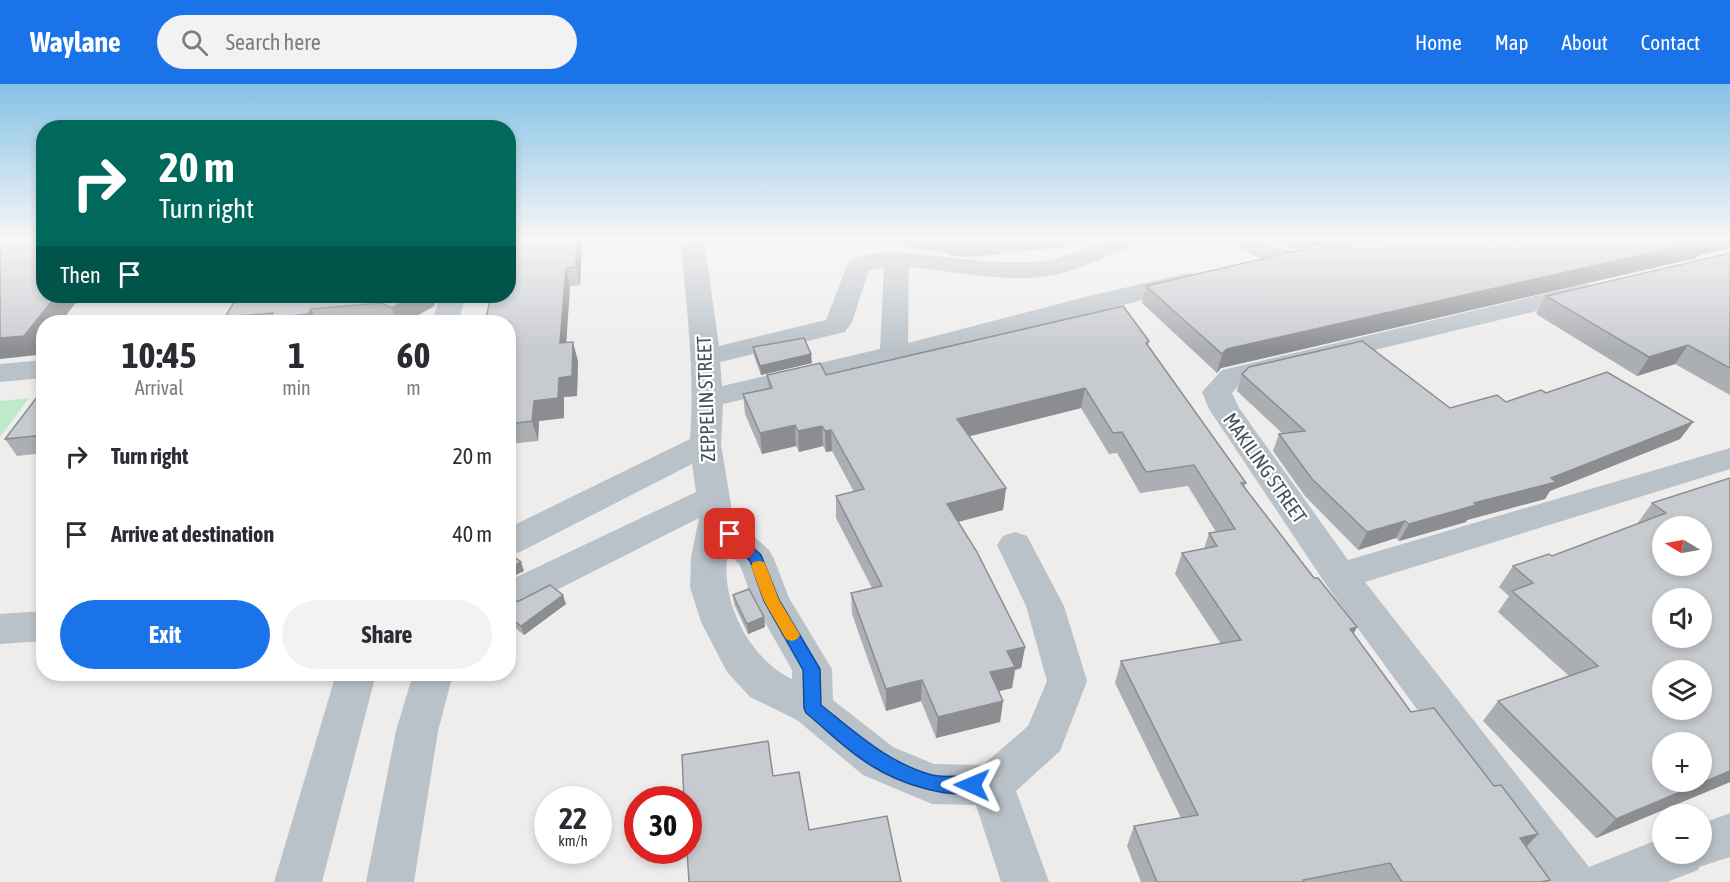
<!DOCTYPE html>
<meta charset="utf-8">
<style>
body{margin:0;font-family:"Asap Condensed",sans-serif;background:#f2f2f3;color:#2b2b33;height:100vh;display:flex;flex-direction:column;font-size:22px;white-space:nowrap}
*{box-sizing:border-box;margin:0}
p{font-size:20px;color:#7c7c81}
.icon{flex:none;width:33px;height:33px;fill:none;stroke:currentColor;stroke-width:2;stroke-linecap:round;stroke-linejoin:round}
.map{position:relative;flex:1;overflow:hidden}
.sheet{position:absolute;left:36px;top:231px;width:480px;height:366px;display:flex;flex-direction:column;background:#fff;border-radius:24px;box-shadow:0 3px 9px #0003}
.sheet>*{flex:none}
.banner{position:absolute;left:36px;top:36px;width:480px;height:183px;border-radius:24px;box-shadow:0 3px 9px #0003;background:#00695c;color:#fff;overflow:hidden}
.needle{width:39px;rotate:280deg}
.fabs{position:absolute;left:1652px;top:432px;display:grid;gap:12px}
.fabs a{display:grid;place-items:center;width:60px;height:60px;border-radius:50%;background:#fff;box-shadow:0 3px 9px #0003;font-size:30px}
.speed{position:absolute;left:534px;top:702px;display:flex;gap:12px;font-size:30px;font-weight:700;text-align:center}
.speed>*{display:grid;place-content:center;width:78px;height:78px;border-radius:50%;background:#fff;box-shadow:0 3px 9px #0003;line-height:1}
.speed small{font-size:15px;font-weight:400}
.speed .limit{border:9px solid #d22;background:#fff;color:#111}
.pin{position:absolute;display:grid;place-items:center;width:51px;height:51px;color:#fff;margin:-26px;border-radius:12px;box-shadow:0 3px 9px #0006}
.me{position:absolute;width:66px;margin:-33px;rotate:271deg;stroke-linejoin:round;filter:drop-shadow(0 0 4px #0008)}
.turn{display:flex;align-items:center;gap:21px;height:126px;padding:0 24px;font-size:27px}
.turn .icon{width:78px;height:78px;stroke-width:2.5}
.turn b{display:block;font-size:42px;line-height:51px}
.then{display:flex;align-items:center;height:57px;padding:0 24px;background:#0003;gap:12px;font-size:22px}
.eta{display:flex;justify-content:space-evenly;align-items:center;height:102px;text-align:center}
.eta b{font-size:36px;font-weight:700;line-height:42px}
.cta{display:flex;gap:12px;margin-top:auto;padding:12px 24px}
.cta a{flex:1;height:69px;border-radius:36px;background:#1a73e8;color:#fff;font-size:24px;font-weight:700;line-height:69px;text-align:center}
.cta a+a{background:#f2f2f3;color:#2b2b33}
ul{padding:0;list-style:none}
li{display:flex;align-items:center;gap:18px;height:78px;padding:0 24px}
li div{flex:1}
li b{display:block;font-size:22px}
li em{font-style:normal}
header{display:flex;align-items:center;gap:36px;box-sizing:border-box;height:84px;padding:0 30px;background:#1a73e8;color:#fff}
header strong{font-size:28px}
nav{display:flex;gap:33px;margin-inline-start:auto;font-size:21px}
.search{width:420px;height:54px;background:#f2f2f3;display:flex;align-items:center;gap:15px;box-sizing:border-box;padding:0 21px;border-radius:33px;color:#7c7c81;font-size:22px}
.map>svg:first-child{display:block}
</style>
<header>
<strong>Waylane</strong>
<div class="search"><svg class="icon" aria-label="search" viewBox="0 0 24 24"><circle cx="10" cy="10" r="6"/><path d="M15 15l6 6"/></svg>Search here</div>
<nav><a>Home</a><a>Map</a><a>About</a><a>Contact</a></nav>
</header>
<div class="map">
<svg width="1730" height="798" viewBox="0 0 1730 798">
<rect width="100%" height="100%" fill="#efecec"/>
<!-- green -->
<path fill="#bdeacb" d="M29,314L0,353V317Z"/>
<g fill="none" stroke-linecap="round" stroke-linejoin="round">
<!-- street -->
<path fill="#b9c2c8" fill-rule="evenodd" d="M680,156H704L719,262L826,236L849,176L874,169L897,168L994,178H1035L1053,176L1107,156H1140L1136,161C1109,171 1082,185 1053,191C1006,200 956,187 909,183L908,259L1089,212L1189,189L1198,192L1202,197L1198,202C1040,242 882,282 723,320L721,360L733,433L769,466L774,475L789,514L832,585L833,616L893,663L934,680L983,681L1028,642L1047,597L1026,522L997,461L1003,452L1015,448L1027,452L1064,522L1087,597L1060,667L1016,707L1049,798H1001L976,721L932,720L863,691L797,636L750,613L727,588L701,538L690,503L691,473L699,434L521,524L508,528V497L696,408L692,380L520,468L508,471V444L690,355C695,288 687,223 680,156ZM884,183L880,265L722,302L720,278L845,248L852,238L869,186ZM728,469L740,481L753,517L792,586V595C749,575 719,515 728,469Z
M1228,156H1261L1298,170L1301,175L1298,180C1277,185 1251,169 1232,161Z
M1586,200L1595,203L1599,208L1595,213L1242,298L1232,309L1239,324L1348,476L1730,364V385L1365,498L1589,783L1662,754V770H1701V740L1730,729V773L1699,783L1698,786L1667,798H1543L1327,502L1209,325L1202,308L1222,286Z
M440,212H466L458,238H432Z
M44,276V294L0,298V280Z
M44,527V557L0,560V530Z
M336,590H376L322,798H274Z
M413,590H453L438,647L414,798H366L396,647Z"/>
</g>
<!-- wall -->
<path fill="#abaeb2" d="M582,156L580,201L570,202L566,258L578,277L577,312L564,313V334L539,337L538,357L508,360V238Z
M863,156H1064L1063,164L1002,168V170L969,173L948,171L947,169Z
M1266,156H1367L1291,165Z
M1499,160L1697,172L1696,174L1221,284L1217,289L1142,219L1146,202Z
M1730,169V311L1675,280L1637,292L1536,230L1546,212Z
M238,212H438L434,222L406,238H228L225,233Z
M1149,257L1148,262L1246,399L1244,403L1411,628L1526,763L1550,796L1548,798H1141L1127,762L1134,742L1181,734L1115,599L1121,577L1221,560L1175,490L1182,469L1204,465L1209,449L1216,448L1188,402L1140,409L1117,369L1109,370L1081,324L969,352L1006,404L1003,426L958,438L1025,563L1021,584L1015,586L1012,604L999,607L1003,617L1000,638L936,654L921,617L886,627L852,530L851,509L872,504L836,434V412L854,408L832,367L826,368L823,362L799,368L796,362L762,370L745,330L743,310L768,304L767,291H826Z
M753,263L812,279L761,291L754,272Z
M1242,290L1450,324L1506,318L1546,309L1693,338L1680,355L1550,407L1545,415L1467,436L1466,438L1399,457L1396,454L1358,466L1305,412L1273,367L1279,350L1282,349L1237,307Z
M44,304V369L17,372L5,355Z
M1730,394V698L1596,754L1483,637L1498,617L1569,592L1498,528L1509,512L1499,503L1513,482L1552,472L1637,440L1652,419Z
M733,511L764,533L765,543L748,550L734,520Z
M508,519L566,520L524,551L508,538Z"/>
<!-- shaded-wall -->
<path fill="#8b8d91" d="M577,156H582L580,201L576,183Z
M1294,156H1367L1291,165Z
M1705,156H1730V164L1697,172L1696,174L1221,284L1217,289L1222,270L1227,265Z
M566,184L570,202L565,278L560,259Z
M56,212H81L61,238H44V262L37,271L0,275V254Z
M414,212H438L434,222L406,238H397L392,224Z
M311,225L317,238H312L308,230Z
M573,258L578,277L577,312L564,313V334L539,337L538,357L532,337L534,317L559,294Z
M1688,261L1675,280L1637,292L1649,273Z
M811,270L812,279L761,291L760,282Z
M1085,304L1081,324L955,356L957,335Z
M1693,338L1680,355L1550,407L1545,415L1467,436L1466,438L1399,457L1409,440L1551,394Z
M795,341L796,362L762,370L760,349Z
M822,342L823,362L799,368L798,347Z
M831,346L832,367L826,368L825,347Z
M1006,404L1003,426L946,441L947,420Z
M1405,437L1396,454L1358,466L1367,448Z
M521,478L524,487L508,495V484Z
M563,511L566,520L524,551L521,542Z
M764,533L765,543L748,550L747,540Z
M1357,543L1346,565L1350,545Z
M1025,563L1021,584L1015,586L1012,604L987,610L990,588L1007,567Z
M922,596L921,617L886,627V605Z
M1003,617L1000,638L936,654L938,633Z
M1730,687V698L1596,754L1616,735Z
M1538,750L1520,770V754Z"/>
<!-- building -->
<path fill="#c7cacf" stroke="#8b8d91" stroke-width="1.5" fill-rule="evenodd" d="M0,156H44V212H56L24,252L0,254Z
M508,156H577L576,183L566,184L560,259L573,258L572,292L559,294L558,314L534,317L532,337L508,340V238H485L491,212H508Z
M1385,156H1490L1499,160L1520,156H1707L1227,265L1222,270L1146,202L1295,167Z
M1730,169V284L1688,261L1649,273L1546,212Z
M238,212H414L392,224L381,219L311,225L308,230L270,234L273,229L225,233Z
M1123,222L1149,257L1146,259L1246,399H1241L1314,494H1318L1357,543L1350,545L1411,628L1434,624L1494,702L1501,701L1538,750L1520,754L1550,796L1541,798H1402L1390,779L1303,796L1304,798H1157L1134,742L1198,731L1121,577L1241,556L1182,469L1217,462L1209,449L1235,445L1194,381L1146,388L1122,348L1113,349L1085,304L957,335L1006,404L947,420L977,468L1025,563L1007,567L1015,583L990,588L1003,617L938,633L922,596L886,605L851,509L882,502L836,412L864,405L831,346L825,347L822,342L798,347L795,341L760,349L743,310L772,304L767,291L820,279L826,291Z
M804,254L811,270L760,282L753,263Z
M1362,257L1450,324L1497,311L1506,318L1541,306L1546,309L1607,288L1693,338L1551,394L1556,398L1474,419L1476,421L1409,440L1405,437L1367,448L1312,395L1279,350L1305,347L1242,290L1249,283Z
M44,304V351L5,355Z
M1730,394V687L1616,735L1498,617L1598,582L1512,507L1533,499L1513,482L1549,470L1552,472L1666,429L1652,419ZM1662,442H1701V482H1662ZM1662,514H1701V554H1662ZM1662,586H1701V626H1662ZM1662,658H1701V698H1662Z
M508,468L521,478L508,484Z
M550,501L563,511L521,542L508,532V519L519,517Z
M749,505L764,533L747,540L733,511Z
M768,657L773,692L799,688L809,746L887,732L901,798H689L687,766H688V716H684L682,671Z"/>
<!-- sky -->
<linearGradient id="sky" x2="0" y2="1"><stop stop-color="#84c2e6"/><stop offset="0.58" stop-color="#f8f6f6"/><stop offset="1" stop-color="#f8f6f6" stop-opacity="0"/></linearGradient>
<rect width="1730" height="267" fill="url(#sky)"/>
<!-- route -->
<path fill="#1a73e8" stroke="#114b97" stroke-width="1.5" d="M730,445L735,447L761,471L779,516L820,585L821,621C855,648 888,679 932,691C947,695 963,689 978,695L981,701L978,707C950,717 897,698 872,682C848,668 827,646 806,629L804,624L803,586L764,517L750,477L723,450Z"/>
<!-- slow -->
<path fill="#f59e0b" d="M759,477L764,478L766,482L779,516L800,551L797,555L792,557L786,555L764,517L751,482L753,478Z"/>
<g text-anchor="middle" stroke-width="4.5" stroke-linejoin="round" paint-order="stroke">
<!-- street labels -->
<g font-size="20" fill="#465158" stroke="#fff">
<text transform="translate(706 315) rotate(-92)" y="7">ZEPPELIN STREET</text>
<text transform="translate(1265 384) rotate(55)" y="7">MAKILING STREET</text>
</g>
</g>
</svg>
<div class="fabs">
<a><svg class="needle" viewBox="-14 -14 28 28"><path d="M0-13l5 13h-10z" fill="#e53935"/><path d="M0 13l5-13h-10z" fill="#7c7c81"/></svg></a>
<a><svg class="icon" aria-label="sound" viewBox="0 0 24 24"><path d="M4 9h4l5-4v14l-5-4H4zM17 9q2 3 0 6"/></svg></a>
<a><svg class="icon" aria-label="layers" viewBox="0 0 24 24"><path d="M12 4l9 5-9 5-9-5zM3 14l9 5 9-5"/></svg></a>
<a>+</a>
<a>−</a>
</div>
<div class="speed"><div>22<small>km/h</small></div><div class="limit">30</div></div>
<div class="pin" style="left:730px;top:450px;background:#d93025"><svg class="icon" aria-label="arrive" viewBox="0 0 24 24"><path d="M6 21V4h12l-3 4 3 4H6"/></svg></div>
<svg class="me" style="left:972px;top:701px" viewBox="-20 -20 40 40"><path d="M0-17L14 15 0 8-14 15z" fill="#1a73e8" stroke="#fff" stroke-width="4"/></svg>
<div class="banner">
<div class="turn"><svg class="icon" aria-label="right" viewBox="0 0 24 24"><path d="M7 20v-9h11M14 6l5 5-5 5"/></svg><div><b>20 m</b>Turn right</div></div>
<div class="then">Then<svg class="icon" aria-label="arrive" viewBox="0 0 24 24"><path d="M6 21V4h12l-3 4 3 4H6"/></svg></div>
</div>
<section class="sheet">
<div class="eta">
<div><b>10:45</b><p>Arrival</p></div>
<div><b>1</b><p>min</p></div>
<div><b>60</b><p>m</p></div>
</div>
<ul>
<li><svg class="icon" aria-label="right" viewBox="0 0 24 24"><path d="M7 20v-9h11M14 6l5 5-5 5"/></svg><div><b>Turn right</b></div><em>20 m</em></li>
<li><svg class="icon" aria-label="arrive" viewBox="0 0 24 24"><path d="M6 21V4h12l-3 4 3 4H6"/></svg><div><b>Arrive at destination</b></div><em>40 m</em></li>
</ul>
<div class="cta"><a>Exit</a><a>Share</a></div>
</section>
</div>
